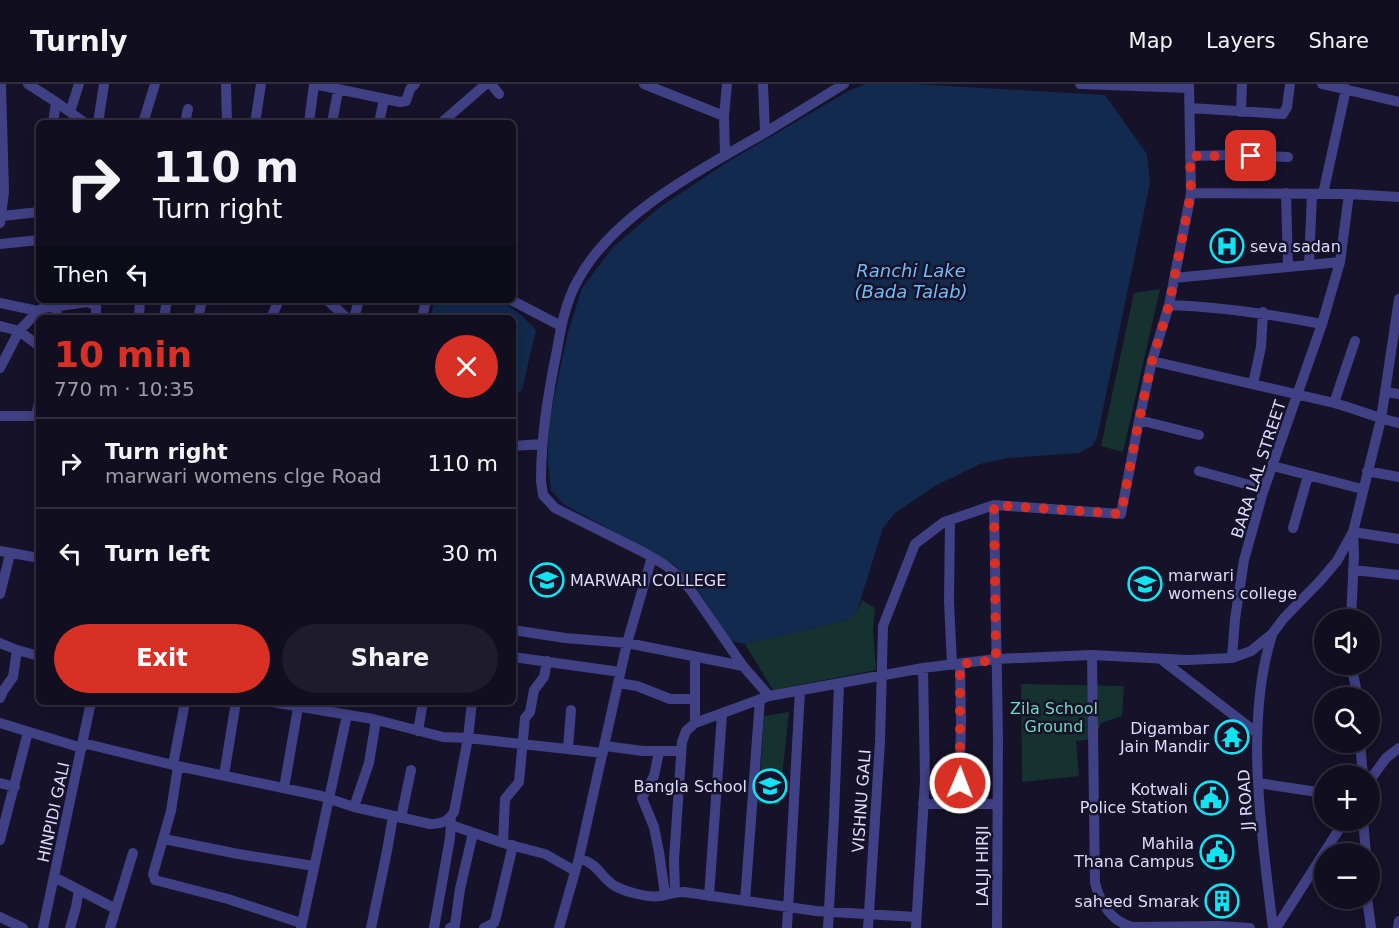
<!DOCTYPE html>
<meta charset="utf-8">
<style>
body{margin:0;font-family:"DejaVu Sans",sans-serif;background:#1e1c2c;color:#f1f3f6;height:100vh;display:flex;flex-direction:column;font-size:22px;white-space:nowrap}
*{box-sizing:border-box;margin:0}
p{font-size:20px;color:#9c9ca4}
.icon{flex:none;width:33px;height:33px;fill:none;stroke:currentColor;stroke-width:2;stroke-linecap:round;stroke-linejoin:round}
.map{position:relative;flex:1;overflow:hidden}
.drawer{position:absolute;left:36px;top:231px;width:480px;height:390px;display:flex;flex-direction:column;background:#100e1f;border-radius:9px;box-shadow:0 3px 15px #0003,0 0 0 2px #302e3d}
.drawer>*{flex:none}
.banner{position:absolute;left:36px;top:36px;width:480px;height:183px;border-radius:9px;box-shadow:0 3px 15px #0003,0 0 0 2px #302e3d;background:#100e1f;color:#f1f3f6;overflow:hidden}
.controls{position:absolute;left:1314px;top:525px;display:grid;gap:12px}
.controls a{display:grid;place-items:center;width:66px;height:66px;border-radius:50%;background:#100e1f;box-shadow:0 3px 15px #0003,0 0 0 2px #302e3d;font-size:30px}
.pin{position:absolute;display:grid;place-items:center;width:51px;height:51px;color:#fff;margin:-26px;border-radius:12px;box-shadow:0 3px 9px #0006}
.me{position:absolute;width:66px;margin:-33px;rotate:1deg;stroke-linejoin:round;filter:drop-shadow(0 0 4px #0008)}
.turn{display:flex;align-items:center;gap:21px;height:126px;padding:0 18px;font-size:27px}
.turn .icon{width:78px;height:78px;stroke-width:2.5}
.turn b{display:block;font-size:42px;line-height:51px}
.then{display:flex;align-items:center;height:57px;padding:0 18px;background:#0003;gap:12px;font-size:22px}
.round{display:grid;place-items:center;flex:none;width:63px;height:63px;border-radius:32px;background:#1e1c2c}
.head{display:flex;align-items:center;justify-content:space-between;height:102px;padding:0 18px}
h1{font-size:36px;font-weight:700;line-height:45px;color:#d93025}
.action{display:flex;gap:12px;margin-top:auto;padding:12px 18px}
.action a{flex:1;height:69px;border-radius:36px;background:#d93025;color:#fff;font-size:24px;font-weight:700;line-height:69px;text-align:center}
.action a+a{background:#1e1c2c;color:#f1f3f6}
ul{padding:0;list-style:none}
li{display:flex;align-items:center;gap:18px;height:90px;padding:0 18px;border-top:2px solid #302e3d}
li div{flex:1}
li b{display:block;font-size:22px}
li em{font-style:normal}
header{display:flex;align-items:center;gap:36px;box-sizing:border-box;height:84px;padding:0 30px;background:#100e1f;border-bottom:2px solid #302e3d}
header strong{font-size:28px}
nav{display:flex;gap:33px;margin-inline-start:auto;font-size:21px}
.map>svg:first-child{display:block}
</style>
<header>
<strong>Turnly</strong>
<nav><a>Map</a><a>Layers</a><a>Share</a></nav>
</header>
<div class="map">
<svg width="1399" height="844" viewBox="0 0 1399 844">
<rect width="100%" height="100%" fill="#151229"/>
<!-- green -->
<path fill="#153230" d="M1160,205L1123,368L1101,362L1134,209Z
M862,516L875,524L873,544L876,586L773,606L745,560L847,536L857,527Z
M1021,600L1124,602L1122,632L1101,639L1095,655L1076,657L1079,692L1022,698Z
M789,628L779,721L758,719L764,632Z"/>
<!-- water -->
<path fill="#122a4d" d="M866,0H914L1105,11L1147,70L1150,99L1097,354L1092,362L1079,369L1008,374L980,380L935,402L895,429L883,444L857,527L847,536L745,560L731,557L695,502L673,480L563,420L551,406L548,378L549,337L568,248L582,204L613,163L660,123L729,77L850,6Z
M435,216H499L519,229L536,246L522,306L513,314V234H430Z"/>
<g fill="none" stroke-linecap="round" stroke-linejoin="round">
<!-- minor -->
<path stroke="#404085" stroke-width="10" d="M28,0L56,18
M226,0L227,39
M314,0L400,18L406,17L410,5L415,0
M491,0L499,10
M644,0L724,32
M763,0L765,48
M1080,0L1189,4
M1322,0L1399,18
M1190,24L1283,30L1287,23L1290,0
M70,28L79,0
M1241,28L1242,0
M53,39L56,18L85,39
M98,39L104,0
M143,39L155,0
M185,39L188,25
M255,39L261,0
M309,39L314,0
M332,39L338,7
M379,39L384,15
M441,39L486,0
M725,70L724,32L727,0
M1190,72L1233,71L1288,73
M1191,109L1349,110L1399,113
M1286,109L1288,183
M1323,110L1346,5
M2,132L39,128
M0,139L4,108L1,0
M0,160L39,156
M1309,181L1312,110
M1174,194L1340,178
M327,216L347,234
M511,216L561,242
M0,219L38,227
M1169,221C1221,223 1271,230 1322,240
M55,234L58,222
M139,234L140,216
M164,234L167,216
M198,234L202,216
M271,234L279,216
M354,234L359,216
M422,234L426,216
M0,242L19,247L39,262
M1152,277L1334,319C1356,325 1377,334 1399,339
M0,284L19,247L38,227L43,224L88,218L96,222V234
M1253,300L1261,263L1263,228
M1386,308L1399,310
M1334,319L1355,257
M0,332H36L39,318
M1139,336L1199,351
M513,362L542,360
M1273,382L1362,405
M1199,387L1264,405
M1367,387L1399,393
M994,421L998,655L997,844
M950,436L949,517L952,581
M1293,444L1308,392
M0,467L39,474
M1353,486L1399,491
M0,510L10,470
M1351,536L1354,471L1353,448L1399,455
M513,546L565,554L627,559L743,582
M1272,551C1244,639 1262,753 1273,844
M0,559L17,566L39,572
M1092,571L1095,799C1100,818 1111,838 1133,843L1219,842L1250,844
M513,573L620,588
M1232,574L1235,535L1244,476L1263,408L1322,240L1340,178L1349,110
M1162,576L1257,649
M1351,580L1358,614
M618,599L637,602L670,615H694
M769,612L743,582L690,505L677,491L665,481L645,469L555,424L543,411L541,397C541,352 548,310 557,266C561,242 566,217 578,196C613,130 703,84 766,48C792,32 818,16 844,0
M0,614L3,607L13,593L17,566
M472,618L468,654L603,669
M0,639L82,664
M695,639V573
M418,647L423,618
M1360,658L1363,692
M83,659L173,681L321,712L354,723L430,740C440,740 448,738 454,728L468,654L443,653L373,635L272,618
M605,662L643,667H681
M568,664L571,626
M659,668L654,692L642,714L654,743L659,768L665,810
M173,681L185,618
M178,682L171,727L153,790L155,796L228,815L301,839
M224,691L236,618
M1370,696L1386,674L1399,664
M0,699L15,703
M1258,699L1324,709
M284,704L299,618
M923,720H997
M959,720L961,637L960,580
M354,723L369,679L376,636
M401,734L411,686
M1363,736L1366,770
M451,741L503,759L545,770L575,787
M164,755L238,770L314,782
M0,756L28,648
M503,759L505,715L519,698L525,634L530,628L534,606L544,593L547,577
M579,774C600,781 600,793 615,802C626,808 648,814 661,812C669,810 675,808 684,808L816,827L916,833
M54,793L116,825
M675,808L674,776L682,658L686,647L695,639L769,612L923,584L996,575L1092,571L1188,576L1232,574L1251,567L1272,550L1284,534L1320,497L1337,477L1353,448L1381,335L1399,215
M709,812L722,630
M1367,814L1371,844
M745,817L760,615
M0,833L23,844
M43,844L91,618
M70,844L76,823L79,806
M110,844L133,769
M301,844L347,631
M371,844L387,767L393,732
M434,844L450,754L451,737
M450,844L455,841L460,805L473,749
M484,844L494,839L496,833L513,761
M559,844L579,774L627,559L652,473
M787,844L800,607
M828,844L834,732L839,600
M868,844L880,658L883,542L915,460L944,438L994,421L1121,430L1139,336L1152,277L1169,221L1191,109L1189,0
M916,844L925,696L923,584
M1276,844L1345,736
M1398,844L1399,837"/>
</g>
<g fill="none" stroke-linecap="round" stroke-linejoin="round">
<!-- route -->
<path stroke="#d93025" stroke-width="10" stroke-dasharray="0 18" d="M960,699V580L996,576L994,421L1121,430L1139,336L1152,277L1169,221L1191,109L1190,72H1251"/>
</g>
<!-- icons -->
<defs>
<g id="hospital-ring" transform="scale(1.725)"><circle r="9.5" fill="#151229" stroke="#13e2f1" stroke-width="1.5"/><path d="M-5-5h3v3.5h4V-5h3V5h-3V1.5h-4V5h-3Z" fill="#13e2f1"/></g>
<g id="university-ring" transform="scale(1.725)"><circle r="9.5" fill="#151229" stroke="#13e2f1" stroke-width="1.5"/><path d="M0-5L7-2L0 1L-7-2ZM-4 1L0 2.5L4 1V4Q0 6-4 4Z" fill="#13e2f1"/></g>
<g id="temple-ring" transform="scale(1.725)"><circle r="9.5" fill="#151229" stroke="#13e2f1" stroke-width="1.5"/><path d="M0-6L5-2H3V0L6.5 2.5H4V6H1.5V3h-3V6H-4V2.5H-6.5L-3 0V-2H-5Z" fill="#13e2f1"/></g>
<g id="school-ring" transform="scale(1.725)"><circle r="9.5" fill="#151229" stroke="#13e2f1" stroke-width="1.5"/><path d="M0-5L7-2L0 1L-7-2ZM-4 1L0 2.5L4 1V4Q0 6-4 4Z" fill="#13e2f1"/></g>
<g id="civic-ring" transform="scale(1.725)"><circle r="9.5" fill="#151229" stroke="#13e2f1" stroke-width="1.5"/><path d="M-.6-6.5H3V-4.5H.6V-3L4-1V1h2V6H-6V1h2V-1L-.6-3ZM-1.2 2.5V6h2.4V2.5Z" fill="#13e2f1"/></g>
<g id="building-ring" transform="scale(1.725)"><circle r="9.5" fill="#151229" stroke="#13e2f1" stroke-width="1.5"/><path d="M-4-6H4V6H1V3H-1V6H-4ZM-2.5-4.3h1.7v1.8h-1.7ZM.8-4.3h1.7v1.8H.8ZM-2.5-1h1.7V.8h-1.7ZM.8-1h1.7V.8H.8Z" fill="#13e2f1"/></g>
</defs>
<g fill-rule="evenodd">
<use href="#hospital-ring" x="1227" y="162"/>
<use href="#university-ring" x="547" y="496"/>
<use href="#university-ring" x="1145" y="500"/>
<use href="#temple-ring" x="1232" y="653"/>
<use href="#school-ring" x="770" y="702"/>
<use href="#civic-ring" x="1211" y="714"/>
<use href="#civic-ring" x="1217" y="768"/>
<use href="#building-ring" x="1222" y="817"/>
</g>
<g text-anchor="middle" stroke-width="5" stroke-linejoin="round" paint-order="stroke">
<!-- poi labels -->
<g font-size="16" fill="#dedcfd" stroke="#151229" text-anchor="end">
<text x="1250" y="168" text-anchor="start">seva sadan</text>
<text x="1168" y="497" text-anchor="start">marwari<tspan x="1168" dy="18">womens college</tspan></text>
<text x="570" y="502" text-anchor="start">MARWARI COLLEGE</text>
<text x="1209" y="650">Digambar<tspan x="1209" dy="18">Jain Mandir</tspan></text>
<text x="747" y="708">Bangla School</text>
<text x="1188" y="711">Kotwali<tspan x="1188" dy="18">Police Station</tspan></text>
<text x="1194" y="765">Mahila<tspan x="1194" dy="18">Thana Campus</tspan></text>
<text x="1199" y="823">saheed Smarak</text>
</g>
<!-- street labels -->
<g font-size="16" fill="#dedcfd" stroke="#151229">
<text transform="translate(1258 385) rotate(-72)" y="6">BARA LAL STREET</text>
<text transform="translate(1245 716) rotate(-94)" y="6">JJ ROAD</text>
<text transform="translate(861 717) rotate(-86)" y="6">VISHNU GALI</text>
<text transform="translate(53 728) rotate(-78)" y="6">HINPIDI GALI</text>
<text transform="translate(982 782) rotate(-90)" y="6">LALJI HIRJI</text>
</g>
<!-- park labels -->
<g font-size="16" fill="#6bdabb" stroke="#151229">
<text x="1054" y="630">Zila School<tspan x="1054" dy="18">Ground</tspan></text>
</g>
<!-- water labels -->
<g font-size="18" font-style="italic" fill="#70bdf7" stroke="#151229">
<text x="911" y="193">Ranchi Lake<tspan x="911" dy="21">(Bada Talab)</tspan></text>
</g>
</g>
</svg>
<div class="controls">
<a><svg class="icon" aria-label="sound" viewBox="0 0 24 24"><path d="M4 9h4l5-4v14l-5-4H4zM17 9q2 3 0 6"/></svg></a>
<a><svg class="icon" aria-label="search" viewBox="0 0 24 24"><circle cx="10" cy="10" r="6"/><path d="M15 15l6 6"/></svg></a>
<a>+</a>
<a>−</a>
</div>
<div class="pin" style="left:1251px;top:72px;background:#d93025"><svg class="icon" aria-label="arrive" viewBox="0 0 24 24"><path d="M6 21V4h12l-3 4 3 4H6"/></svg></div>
<svg class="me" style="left:960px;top:699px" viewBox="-20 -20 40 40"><circle r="17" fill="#d93025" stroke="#fff" stroke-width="3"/><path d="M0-11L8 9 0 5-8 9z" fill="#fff"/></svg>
<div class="banner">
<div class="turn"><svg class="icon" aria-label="right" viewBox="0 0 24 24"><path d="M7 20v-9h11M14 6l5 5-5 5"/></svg><div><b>110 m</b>Turn right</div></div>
<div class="then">Then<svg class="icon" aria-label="left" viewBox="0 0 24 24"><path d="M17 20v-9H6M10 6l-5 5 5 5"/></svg></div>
</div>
<section class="drawer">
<div class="head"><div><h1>10 min</h1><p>770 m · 10:35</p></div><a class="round" style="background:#d93025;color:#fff"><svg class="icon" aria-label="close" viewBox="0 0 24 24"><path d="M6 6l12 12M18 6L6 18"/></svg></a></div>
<ul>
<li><svg class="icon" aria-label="right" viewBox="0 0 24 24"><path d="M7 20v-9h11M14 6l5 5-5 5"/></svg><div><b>Turn right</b><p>marwari womens clge Road</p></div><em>110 m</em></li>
<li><svg class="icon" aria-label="left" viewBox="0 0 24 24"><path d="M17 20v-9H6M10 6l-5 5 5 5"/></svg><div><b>Turn left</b></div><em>30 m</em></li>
</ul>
<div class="action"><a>Exit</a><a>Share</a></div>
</section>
</div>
